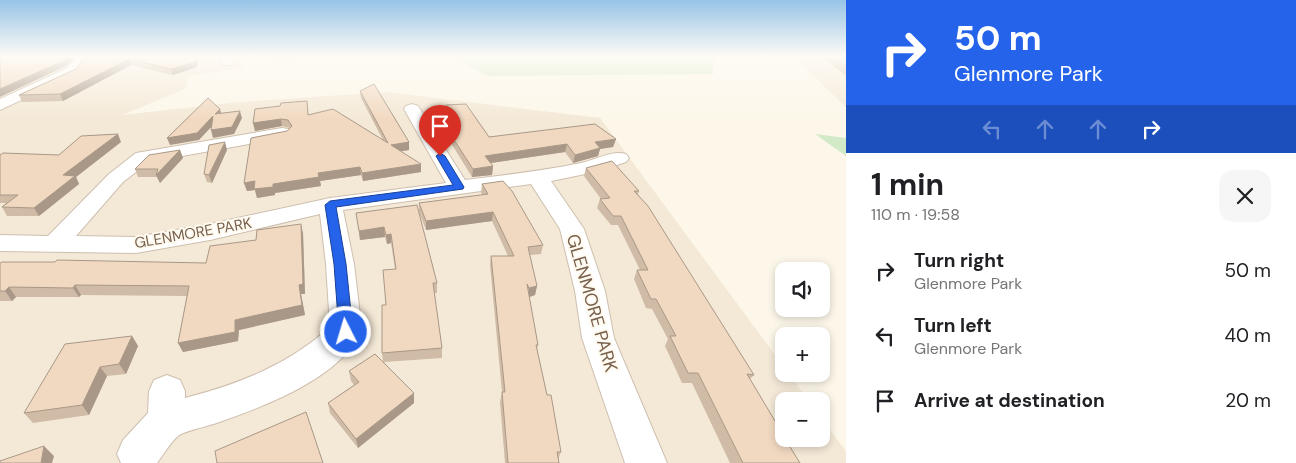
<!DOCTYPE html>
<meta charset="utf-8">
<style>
body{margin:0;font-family:"DM Sans",sans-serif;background:#f6f6f6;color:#202124;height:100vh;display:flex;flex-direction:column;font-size:19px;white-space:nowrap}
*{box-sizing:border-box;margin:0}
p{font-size:16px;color:#757577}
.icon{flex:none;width:28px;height:28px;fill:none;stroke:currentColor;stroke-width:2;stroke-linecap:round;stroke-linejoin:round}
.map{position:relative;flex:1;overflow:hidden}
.drawer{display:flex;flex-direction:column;background:#fff;width:450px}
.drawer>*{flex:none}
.hud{background:#2563eb;color:#fff;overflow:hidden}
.tools{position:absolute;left:775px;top:262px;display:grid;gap:10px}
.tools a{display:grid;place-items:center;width:55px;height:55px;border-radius:10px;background:#fff;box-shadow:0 2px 8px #0003;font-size:25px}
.pin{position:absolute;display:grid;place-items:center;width:42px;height:42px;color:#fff;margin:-51px -21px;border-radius:50% 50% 50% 0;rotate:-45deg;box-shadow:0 0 5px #0007}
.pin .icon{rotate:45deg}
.me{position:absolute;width:55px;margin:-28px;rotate:355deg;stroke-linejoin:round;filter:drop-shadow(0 0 4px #0008)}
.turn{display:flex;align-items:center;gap:18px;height:105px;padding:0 25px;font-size:22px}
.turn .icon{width:65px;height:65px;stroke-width:2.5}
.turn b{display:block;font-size:35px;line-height:42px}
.lanes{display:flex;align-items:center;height:48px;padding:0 25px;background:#0003;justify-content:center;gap:25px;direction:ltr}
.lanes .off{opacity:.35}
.round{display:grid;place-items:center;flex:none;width:52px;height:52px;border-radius:15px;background:#f6f6f6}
.headline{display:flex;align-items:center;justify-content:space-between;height:85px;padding:0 25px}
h1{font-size:30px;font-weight:700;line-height:38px}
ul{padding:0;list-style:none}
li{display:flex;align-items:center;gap:15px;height:65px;padding:0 25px}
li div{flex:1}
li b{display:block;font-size:19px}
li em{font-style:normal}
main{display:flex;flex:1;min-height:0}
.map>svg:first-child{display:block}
</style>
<main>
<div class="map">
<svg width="846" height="463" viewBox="0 0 846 463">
<rect width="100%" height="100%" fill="#fcf7e9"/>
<!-- residential -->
<path fill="#f4e9d7" d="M0,56H237L245,68L189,76L185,89L122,115L239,102L387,92L600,118L784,367V374H789L809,401H784V439H821V418L846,451V463H0Z
M269,56H450L457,59L267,63Z
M791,56H846V107L803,66Z"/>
<!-- green -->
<path fill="#d2eac7" d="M450,56H714L713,74L488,76Z
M815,134L846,138V156Z"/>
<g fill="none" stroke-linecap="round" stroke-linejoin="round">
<!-- minor casing -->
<g stroke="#cebfae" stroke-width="2">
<path id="minor" d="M78,56H90L77,74L0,110V99L67,68Z
M220,56H232L233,62L232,65H222Z
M412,104L418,106L465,180C504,175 543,171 581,163C596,160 611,150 626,154L629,158L626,162L595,172L551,181L584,229L605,291L614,338L667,463H625L582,338L575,291L560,229L531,184L343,210L354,264L362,332C338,378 268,405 222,421C213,425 184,431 178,436C170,443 163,455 157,463H121L117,454L123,440L148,413L149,391L154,380L167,375L180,380L185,391V398C239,384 288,365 330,327L326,264L320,214L210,240L136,253L0,251V235L48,236L109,174L136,153L282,128L288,129L291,133L288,137L149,162L123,182L76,236L136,237L210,224L330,198L446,183L404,109L406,106Z"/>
</g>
<!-- minor -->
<use href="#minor" fill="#fff" fill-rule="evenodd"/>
</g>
<!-- wall -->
<path fill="#cfbba6" d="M86,56H198L197,67L173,75L131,65L63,101L22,102L19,95L76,69Z
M821,56H846V76Z
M360,91L409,142V150L401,151L421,172L363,181L361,175L320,181L321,186L275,193V195L257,198L255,190L247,191L244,183L290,128L282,126L255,131L253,123L255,109L309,115L383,140L361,98Z
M446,105L489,137L616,139L613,147L600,149L598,156L573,163L565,152L490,163L493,166L492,175L472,177L443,130V123L449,119L446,112Z
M121,142L76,177L79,184L39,216H7L2,207L6,203H0V155H59Z
M180,150L183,158L160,183L157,177H138L135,169Z
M227,150L212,183L207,182L204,174Z
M586,168L639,191L638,194L754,375L750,379L800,463H730L692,383H682L665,346L668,339L652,309L646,308L634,279L637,270H640L618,225H611L597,208L600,199H601L584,176Z
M482,184L543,245L541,254L530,255L537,286L535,295L529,297L538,345L537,349L547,395L561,452L558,459L559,463H505L500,402L502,392L490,265L491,256H508L492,221L426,230L419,212V203L483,195L481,193Z
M417,205L437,283V293H434L442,348V358L384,362L414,403L358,448L330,413L328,403L354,385L351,381L349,371L383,362L382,353L386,305L395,269L391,243L387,244L385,237L360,240L356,213Z
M303,233L305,294H301L305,315L239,330L238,341L183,352L178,343L187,296L81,295L79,297H16L12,301H0V263H206L256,240Z
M132,336L138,346L126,374L107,376L89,415L33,423L24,413Z"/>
<!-- shaded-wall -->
<path fill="#a99887" d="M68,56H77L66,66L0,97V89Z
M196,56H198L197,67L173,75L171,69Z
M129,59L131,65L63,101L60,94Z
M220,109L222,116L215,114Z
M240,111L242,118L234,134L213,138L211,130Z
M213,116L215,123L199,140L170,145L167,138Z
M281,119L282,126L255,131L253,123Z
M118,134L121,142L76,177L79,184L39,216L34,208L63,175Z
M616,139L613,147L600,149L598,156L573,163L575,155L595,142Z
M225,142L227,150L212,183L209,175Z
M409,142V150L391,153V145Z
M567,144L565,152L484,164L485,156Z
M180,150L183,158L160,183L156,175Z
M421,164V172L363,181L362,173Z
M493,166L492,175L472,177L473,169Z
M360,167L361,175L320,181L321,186L275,193V195L257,198L255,190L247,191L244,183L255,181L273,184L318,173Z
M493,212L492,221L426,230V221Z
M301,224L303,233L305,294H301L305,315L239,330L238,341L183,352L178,343L235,320L299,285Z
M384,227L385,237L360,240L359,231Z
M391,234V243L387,244L386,235Z
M75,285L81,295L79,297L73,288Z
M537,286L535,295L527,298L529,288Z
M9,287L16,297L12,301L5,291Z
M132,336L138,346L126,374L119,364Z
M100,367L107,376L89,415L82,405Z
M414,393V403L358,448L356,439Z
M44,446L54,456L52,463H41Z"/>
<!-- building -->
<path fill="#f1d9c1" stroke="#a99887" d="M0,56H68L63,61L0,89Z
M86,56H196V62L171,69L129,59L60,94L19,95L76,69Z
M831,56H846V67Z
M374,84L409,142L391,145L421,164L362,173L360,167L318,173L319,177L273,184V187L254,189L255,181L244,183L251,138L287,131L292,126L288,120L281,119L253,123L255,109L280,106L281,103L307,101L308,115L333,109L388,143L360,91Z
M208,98L220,109L215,114L240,111L232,127L211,130L213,116L197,133L167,138Z
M466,104L489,137L595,124L616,139L595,142L600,148L575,155L567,144L485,156L493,166L473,169L443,123L453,117L446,105Z
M118,134L63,175L75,176L34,208L2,207L18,195H0V155L3,153L59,155L81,136Z
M225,142L209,175L204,174L209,145Z
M180,150L156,175L158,169H135L149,155Z
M612,161L639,191H634L648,206L754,375L747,374L784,436V439H785L800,463H743L698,373H688L670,336H676L656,299H651L637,270H648L621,216H613L600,199L610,198L586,168Z
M503,181L512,191L543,245L528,247L537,286L529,288L527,284L538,345H536L547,395H551L561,452H557L559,463H508L502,392H505L491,256H514L493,212L426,221L419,203L488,194L482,184Z
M417,205L437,283H433L442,348L382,353V305H386L383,270L396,269L391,234L386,235L384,227L359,231L356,213Z
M301,224L303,284L299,285L302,305L235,320V332L178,343L189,286L75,285L73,288L9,287L5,291H0V263L2,262H55L57,260L206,263L210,246L256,240L257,230Z
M132,336L119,364L100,367L82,405L24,413L65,344Z
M375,354L414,393L356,439L328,403L359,382L349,371Z
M306,412L323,463H217L215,451Z
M44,446L41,463H0V461Z"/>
<!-- sky -->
<linearGradient id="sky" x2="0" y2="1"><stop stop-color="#97c4e7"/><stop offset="0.47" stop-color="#fefbf5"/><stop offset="1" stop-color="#fefbf5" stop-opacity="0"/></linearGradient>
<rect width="846" height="120" fill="url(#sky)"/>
<!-- route -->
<path fill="#2563eb" stroke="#184099" d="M440,153L445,156L464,187L463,189L336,207L346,264L353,332L351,336L346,337L341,336L339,332L334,264L325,205L330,201L453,185L436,156Z"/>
<g text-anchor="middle" stroke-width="4" stroke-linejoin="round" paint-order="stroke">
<!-- street labels -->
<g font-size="15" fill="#775f4c" stroke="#fffaef">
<text transform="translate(193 233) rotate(-10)" y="5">GLENMORE PARK</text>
</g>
<!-- near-street labels -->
<g font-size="18" fill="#775f4c" stroke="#fffaef">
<text transform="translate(592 303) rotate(74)" y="6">GLENMORE PARK</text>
</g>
</g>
</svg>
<div class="tools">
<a><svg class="icon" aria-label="sound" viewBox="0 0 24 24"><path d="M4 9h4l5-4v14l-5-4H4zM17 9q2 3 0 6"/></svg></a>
<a>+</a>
<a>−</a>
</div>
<div class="pin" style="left:440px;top:156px;background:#d93025"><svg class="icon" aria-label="arrive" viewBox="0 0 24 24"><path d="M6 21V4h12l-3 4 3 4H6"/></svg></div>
<svg class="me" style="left:346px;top:332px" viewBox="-20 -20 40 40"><circle r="17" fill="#2563eb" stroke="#fff" stroke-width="3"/><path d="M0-11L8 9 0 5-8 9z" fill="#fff"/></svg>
</div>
<section class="drawer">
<div class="hud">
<div class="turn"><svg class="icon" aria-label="right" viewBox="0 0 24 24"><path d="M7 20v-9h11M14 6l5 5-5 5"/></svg><div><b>50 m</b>Glenmore Park</div></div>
<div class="lanes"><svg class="icon off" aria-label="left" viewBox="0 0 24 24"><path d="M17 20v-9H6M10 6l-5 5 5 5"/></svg><svg class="icon off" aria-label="ahead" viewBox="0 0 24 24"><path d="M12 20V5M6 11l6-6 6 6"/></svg><svg class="icon off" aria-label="ahead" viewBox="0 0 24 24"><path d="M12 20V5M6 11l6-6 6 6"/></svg><svg class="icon" aria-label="right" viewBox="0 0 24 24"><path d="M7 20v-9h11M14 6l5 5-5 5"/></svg></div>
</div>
<div class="headline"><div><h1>1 min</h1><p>110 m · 19:58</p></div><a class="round"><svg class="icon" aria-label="close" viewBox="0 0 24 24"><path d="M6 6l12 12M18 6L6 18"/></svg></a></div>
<ul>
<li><svg class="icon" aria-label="right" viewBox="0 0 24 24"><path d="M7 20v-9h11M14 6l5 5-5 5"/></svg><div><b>Turn right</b><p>Glenmore Park</p></div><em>50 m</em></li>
<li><svg class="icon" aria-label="left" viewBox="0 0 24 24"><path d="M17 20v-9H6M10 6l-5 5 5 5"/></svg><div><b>Turn left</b><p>Glenmore Park</p></div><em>40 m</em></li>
<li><svg class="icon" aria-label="arrive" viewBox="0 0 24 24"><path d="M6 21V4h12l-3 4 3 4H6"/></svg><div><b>Arrive at destination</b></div><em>20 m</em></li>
</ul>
</section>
</main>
